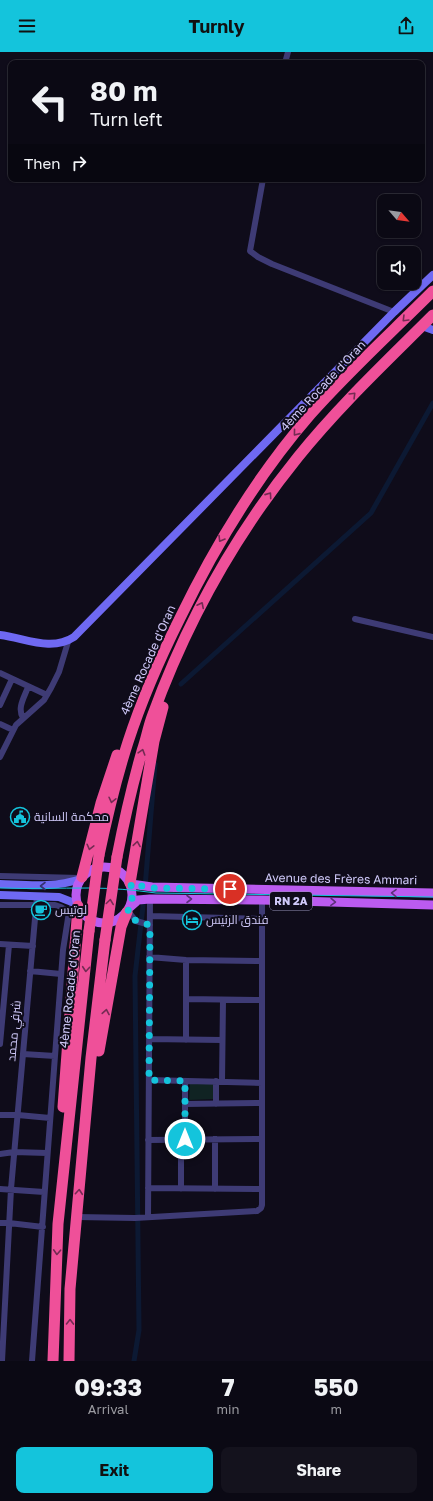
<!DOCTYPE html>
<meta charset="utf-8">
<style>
body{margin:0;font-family:"Golos Text",Cairo,sans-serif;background:#14121d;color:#f1f3f6;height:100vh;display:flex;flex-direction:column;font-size:15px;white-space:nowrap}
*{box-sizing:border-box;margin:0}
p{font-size:13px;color:#9a9aa0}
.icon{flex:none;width:22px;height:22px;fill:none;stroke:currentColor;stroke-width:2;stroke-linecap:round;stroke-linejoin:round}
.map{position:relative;height:1309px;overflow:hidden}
.drawer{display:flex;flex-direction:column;background:#0b0914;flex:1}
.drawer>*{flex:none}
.hud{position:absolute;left:8px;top:8px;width:417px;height:122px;border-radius:8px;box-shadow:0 1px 3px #0004,0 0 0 1px #2b2a34;background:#0b0914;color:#f1f3f6;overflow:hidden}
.needle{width:26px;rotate:118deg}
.buttons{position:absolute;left:377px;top:142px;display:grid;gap:8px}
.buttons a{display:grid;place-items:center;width:44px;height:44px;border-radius:8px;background:#0b0914;box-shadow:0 1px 3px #0004,0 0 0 1px #2b2a34;font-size:20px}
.pin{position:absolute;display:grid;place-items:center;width:34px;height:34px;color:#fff;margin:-17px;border:2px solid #fff;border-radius:50%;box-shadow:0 1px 4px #0007}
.me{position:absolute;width:44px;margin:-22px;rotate:0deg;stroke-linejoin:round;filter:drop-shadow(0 0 3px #0008)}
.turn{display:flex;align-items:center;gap:14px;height:84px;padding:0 16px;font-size:18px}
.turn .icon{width:52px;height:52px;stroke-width:2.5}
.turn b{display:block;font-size:28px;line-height:34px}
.then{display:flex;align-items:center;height:38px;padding:0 16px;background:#0003;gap:8px;font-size:15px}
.eta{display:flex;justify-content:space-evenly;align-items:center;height:68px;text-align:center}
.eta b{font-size:24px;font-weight:700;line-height:28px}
.primary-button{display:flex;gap:8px;margin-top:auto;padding:8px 16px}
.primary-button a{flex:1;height:46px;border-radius:8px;background:#14c4dc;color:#111;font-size:16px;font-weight:700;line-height:46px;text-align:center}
.primary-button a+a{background:#14121d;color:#f1f3f6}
header{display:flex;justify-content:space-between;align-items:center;height:52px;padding:0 16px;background:#14c4dc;color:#111;font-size:18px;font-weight:700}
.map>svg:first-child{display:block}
</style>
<header><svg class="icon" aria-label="menu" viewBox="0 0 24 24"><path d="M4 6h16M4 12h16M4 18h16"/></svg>Turnly<svg class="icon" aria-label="share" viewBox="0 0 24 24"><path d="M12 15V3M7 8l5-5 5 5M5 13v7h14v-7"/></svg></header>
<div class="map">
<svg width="433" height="1309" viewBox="0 0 433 1309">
<rect width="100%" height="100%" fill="#0f0c1a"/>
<!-- green -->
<path fill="#102323" d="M190,1032H214L213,1047L189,1048Z"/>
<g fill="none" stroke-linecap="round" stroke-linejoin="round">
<!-- canal -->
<path stroke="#0c1933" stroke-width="5" d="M181,632L371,461L433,351
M145,836L155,712
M134,1309L139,1278L135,924L144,845"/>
<!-- street -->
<path stroke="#3e3b75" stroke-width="6" d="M285,11L288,0
M263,127L250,199L258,205L272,212L394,260
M355,567L433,585
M0,621L47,643
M0,653L12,627
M23,666C17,656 24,646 28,635
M0,672L13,678
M0,705L16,673L44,648L51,636L59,620L68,590
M0,824L80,826
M0,853H55L61,855L69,860
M128,859L136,869L150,873
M150,864L262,867
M0,892L33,894
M149,905L186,908L262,909
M186,908V988
M30,919L61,922
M186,947L262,948
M149,987L222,988
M0,992L9,893
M23,1002L55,1004
M149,1028L262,1031
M185,1029V1087
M222,1030L223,948
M185,1052L262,1051
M216,1052V1029
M0,1063H18L50,1066
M181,1087V1137
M215,1087V1137
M148,1088L262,1087
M0,1102L14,1100L47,1101
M148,1136L262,1137
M0,1137L44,1140
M77,1165L135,1166L257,1159L261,1156L262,1153V848
M148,1165L150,847
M0,1171H9L43,1175
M2,1309L11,1137L37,844
M32,1309L63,898L69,860L71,856L78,853"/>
<!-- secondary -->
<path stroke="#6f69f2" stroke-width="8" d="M422,274L433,278
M0,583C25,586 51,600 74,585L394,260L433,223
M0,832C28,833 54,836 81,827
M0,843L59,845L77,852"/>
<!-- primary -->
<path stroke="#bb5bf0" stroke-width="9" d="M76 843a28 28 0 1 1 56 0a28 28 0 1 1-56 0Z
M131,832L152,835L433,841
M130,855L138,848L150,847L262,848L433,853"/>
<!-- highway -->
<path stroke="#ef5099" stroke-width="11" d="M99,803C107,765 116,727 128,690C142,647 160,606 180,566C215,494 257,424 310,363C348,320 392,280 433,239
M117,805C124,769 132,734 142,699C146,688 148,676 152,665C186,571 235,483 298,405C339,354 387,309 433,263
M82,825L101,751L117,703
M130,831L154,689L163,655
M99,999L121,875L127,860
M63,1055L78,854
M53,1309L58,1172L89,879
M69,1309L70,1237L91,1006L105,888"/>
<!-- tram -->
<path stroke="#14c4dc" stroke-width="1" d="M0,836C30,837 59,836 89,836C112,836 134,838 156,841L433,845"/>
<!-- highway-bridge -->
<path stroke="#ef5099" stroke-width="11" d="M89,879L99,803
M105,888L117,805"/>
</g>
<!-- one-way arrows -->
<defs><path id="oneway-chevron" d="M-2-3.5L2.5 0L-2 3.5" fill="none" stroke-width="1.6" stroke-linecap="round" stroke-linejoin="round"/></defs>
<g stroke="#742b53">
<use href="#oneway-chevron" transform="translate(405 267) rotate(135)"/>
<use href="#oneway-chevron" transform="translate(353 343) rotate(-45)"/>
<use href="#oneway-chevron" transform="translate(296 381) rotate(129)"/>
<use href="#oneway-chevron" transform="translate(269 443) rotate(-55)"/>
<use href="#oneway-chevron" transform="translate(221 487) rotate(121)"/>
<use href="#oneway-chevron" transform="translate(201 553) rotate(-63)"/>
<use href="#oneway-chevron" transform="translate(142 700) rotate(-73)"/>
<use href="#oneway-chevron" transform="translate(112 748) rotate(103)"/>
<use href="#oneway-chevron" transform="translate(137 792) rotate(-81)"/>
<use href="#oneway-chevron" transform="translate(90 795) rotate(104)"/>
<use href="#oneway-chevron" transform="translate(110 850) rotate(-82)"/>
<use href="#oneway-chevron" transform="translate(86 917) rotate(95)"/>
<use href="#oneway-chevron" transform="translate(106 960) rotate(-80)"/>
<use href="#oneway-chevron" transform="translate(79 1140) rotate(-85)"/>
<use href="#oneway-chevron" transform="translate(57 1200) rotate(93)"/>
<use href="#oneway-chevron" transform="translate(70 1270) rotate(-89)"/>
</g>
<use stroke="#353170" href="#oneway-chevron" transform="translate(43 834) rotate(-180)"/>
<g stroke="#5c307a">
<use href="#oneway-chevron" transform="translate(394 841) rotate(-179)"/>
<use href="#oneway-chevron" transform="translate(189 847)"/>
<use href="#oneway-chevron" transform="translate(333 850) rotate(2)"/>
</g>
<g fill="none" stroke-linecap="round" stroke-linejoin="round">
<!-- route -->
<path stroke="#14c4dc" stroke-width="7" stroke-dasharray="0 12.6" d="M185,1087V1029L149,1028L150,873L136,869L128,859L132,846L131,832L152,836L230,837"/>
</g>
<!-- icons -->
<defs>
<g id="civic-ring" transform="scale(1)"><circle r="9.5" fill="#0f0c1a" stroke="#14c4dc" stroke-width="1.5"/><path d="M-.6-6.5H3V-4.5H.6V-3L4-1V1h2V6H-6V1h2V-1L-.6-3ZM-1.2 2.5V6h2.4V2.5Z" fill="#14c4dc"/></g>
<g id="cafe-ring" transform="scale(1)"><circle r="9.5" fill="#0f0c1a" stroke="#14c4dc" stroke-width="1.5"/><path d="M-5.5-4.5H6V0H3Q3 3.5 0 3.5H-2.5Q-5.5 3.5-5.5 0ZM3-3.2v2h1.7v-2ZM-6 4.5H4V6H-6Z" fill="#14c4dc"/></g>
<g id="hotel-ring" transform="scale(1)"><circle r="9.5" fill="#0f0c1a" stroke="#14c4dc" stroke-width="1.5"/><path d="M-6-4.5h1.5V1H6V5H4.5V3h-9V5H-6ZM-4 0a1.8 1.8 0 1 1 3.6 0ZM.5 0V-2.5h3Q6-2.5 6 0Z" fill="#14c4dc"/></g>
</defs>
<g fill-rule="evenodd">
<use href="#civic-ring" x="20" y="765"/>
<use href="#cafe-ring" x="41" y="858"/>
<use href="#hotel-ring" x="192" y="868"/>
</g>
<g text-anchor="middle" stroke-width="4" stroke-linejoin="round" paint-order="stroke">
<!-- shield labels -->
<rect fill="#0f0c1a" stroke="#9691b7" stroke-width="1" x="270" y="840" width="42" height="18" rx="3"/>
<g font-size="11" font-weight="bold" fill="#d0cafa">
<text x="291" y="853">RN 2A</text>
</g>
<!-- street labels -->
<g font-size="12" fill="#d0cafa" stroke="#0f0c1a">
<text transform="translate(323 334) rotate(-47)" y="4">4ème Rocade d'Oran</text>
<text transform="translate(148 608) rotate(-66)" y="4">4ème Rocade d'Oran</text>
<text transform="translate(341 827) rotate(1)" y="4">Avenue des Frères Ammari</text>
<text transform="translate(70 937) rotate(-84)" y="4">4ème Rocade d'Oran</text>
<text transform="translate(14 979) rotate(-85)" y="4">شرفي محمد</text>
</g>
<!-- poi labels -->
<g font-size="12" fill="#d0cafa" stroke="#0f0c1a" text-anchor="start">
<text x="34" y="769">محكمة السانية</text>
<text x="55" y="862">لوتيس</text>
<text x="206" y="872">فندق الرئيس</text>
</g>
</g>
</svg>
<div class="buttons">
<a><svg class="needle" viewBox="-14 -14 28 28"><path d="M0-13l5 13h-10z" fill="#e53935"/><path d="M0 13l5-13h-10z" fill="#9a9aa0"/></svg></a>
<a><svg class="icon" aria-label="sound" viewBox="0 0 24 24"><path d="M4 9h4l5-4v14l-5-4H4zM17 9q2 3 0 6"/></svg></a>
</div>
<div class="pin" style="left:230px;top:837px;background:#d93025"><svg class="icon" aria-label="arrive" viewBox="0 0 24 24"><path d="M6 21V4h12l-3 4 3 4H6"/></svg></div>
<svg class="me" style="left:185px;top:1087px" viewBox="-20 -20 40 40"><circle r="17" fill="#14c4dc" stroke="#fff" stroke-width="3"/><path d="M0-11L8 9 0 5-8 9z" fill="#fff"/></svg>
<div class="hud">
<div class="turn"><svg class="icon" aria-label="left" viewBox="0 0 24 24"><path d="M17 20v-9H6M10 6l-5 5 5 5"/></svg><div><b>80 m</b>Turn left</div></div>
<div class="then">Then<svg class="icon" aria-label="right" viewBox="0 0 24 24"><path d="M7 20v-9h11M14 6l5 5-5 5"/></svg></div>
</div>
</div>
<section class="drawer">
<div class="eta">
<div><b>09:33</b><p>Arrival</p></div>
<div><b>7</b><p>min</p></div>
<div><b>550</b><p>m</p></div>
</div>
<div class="primary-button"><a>Exit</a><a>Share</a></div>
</section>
